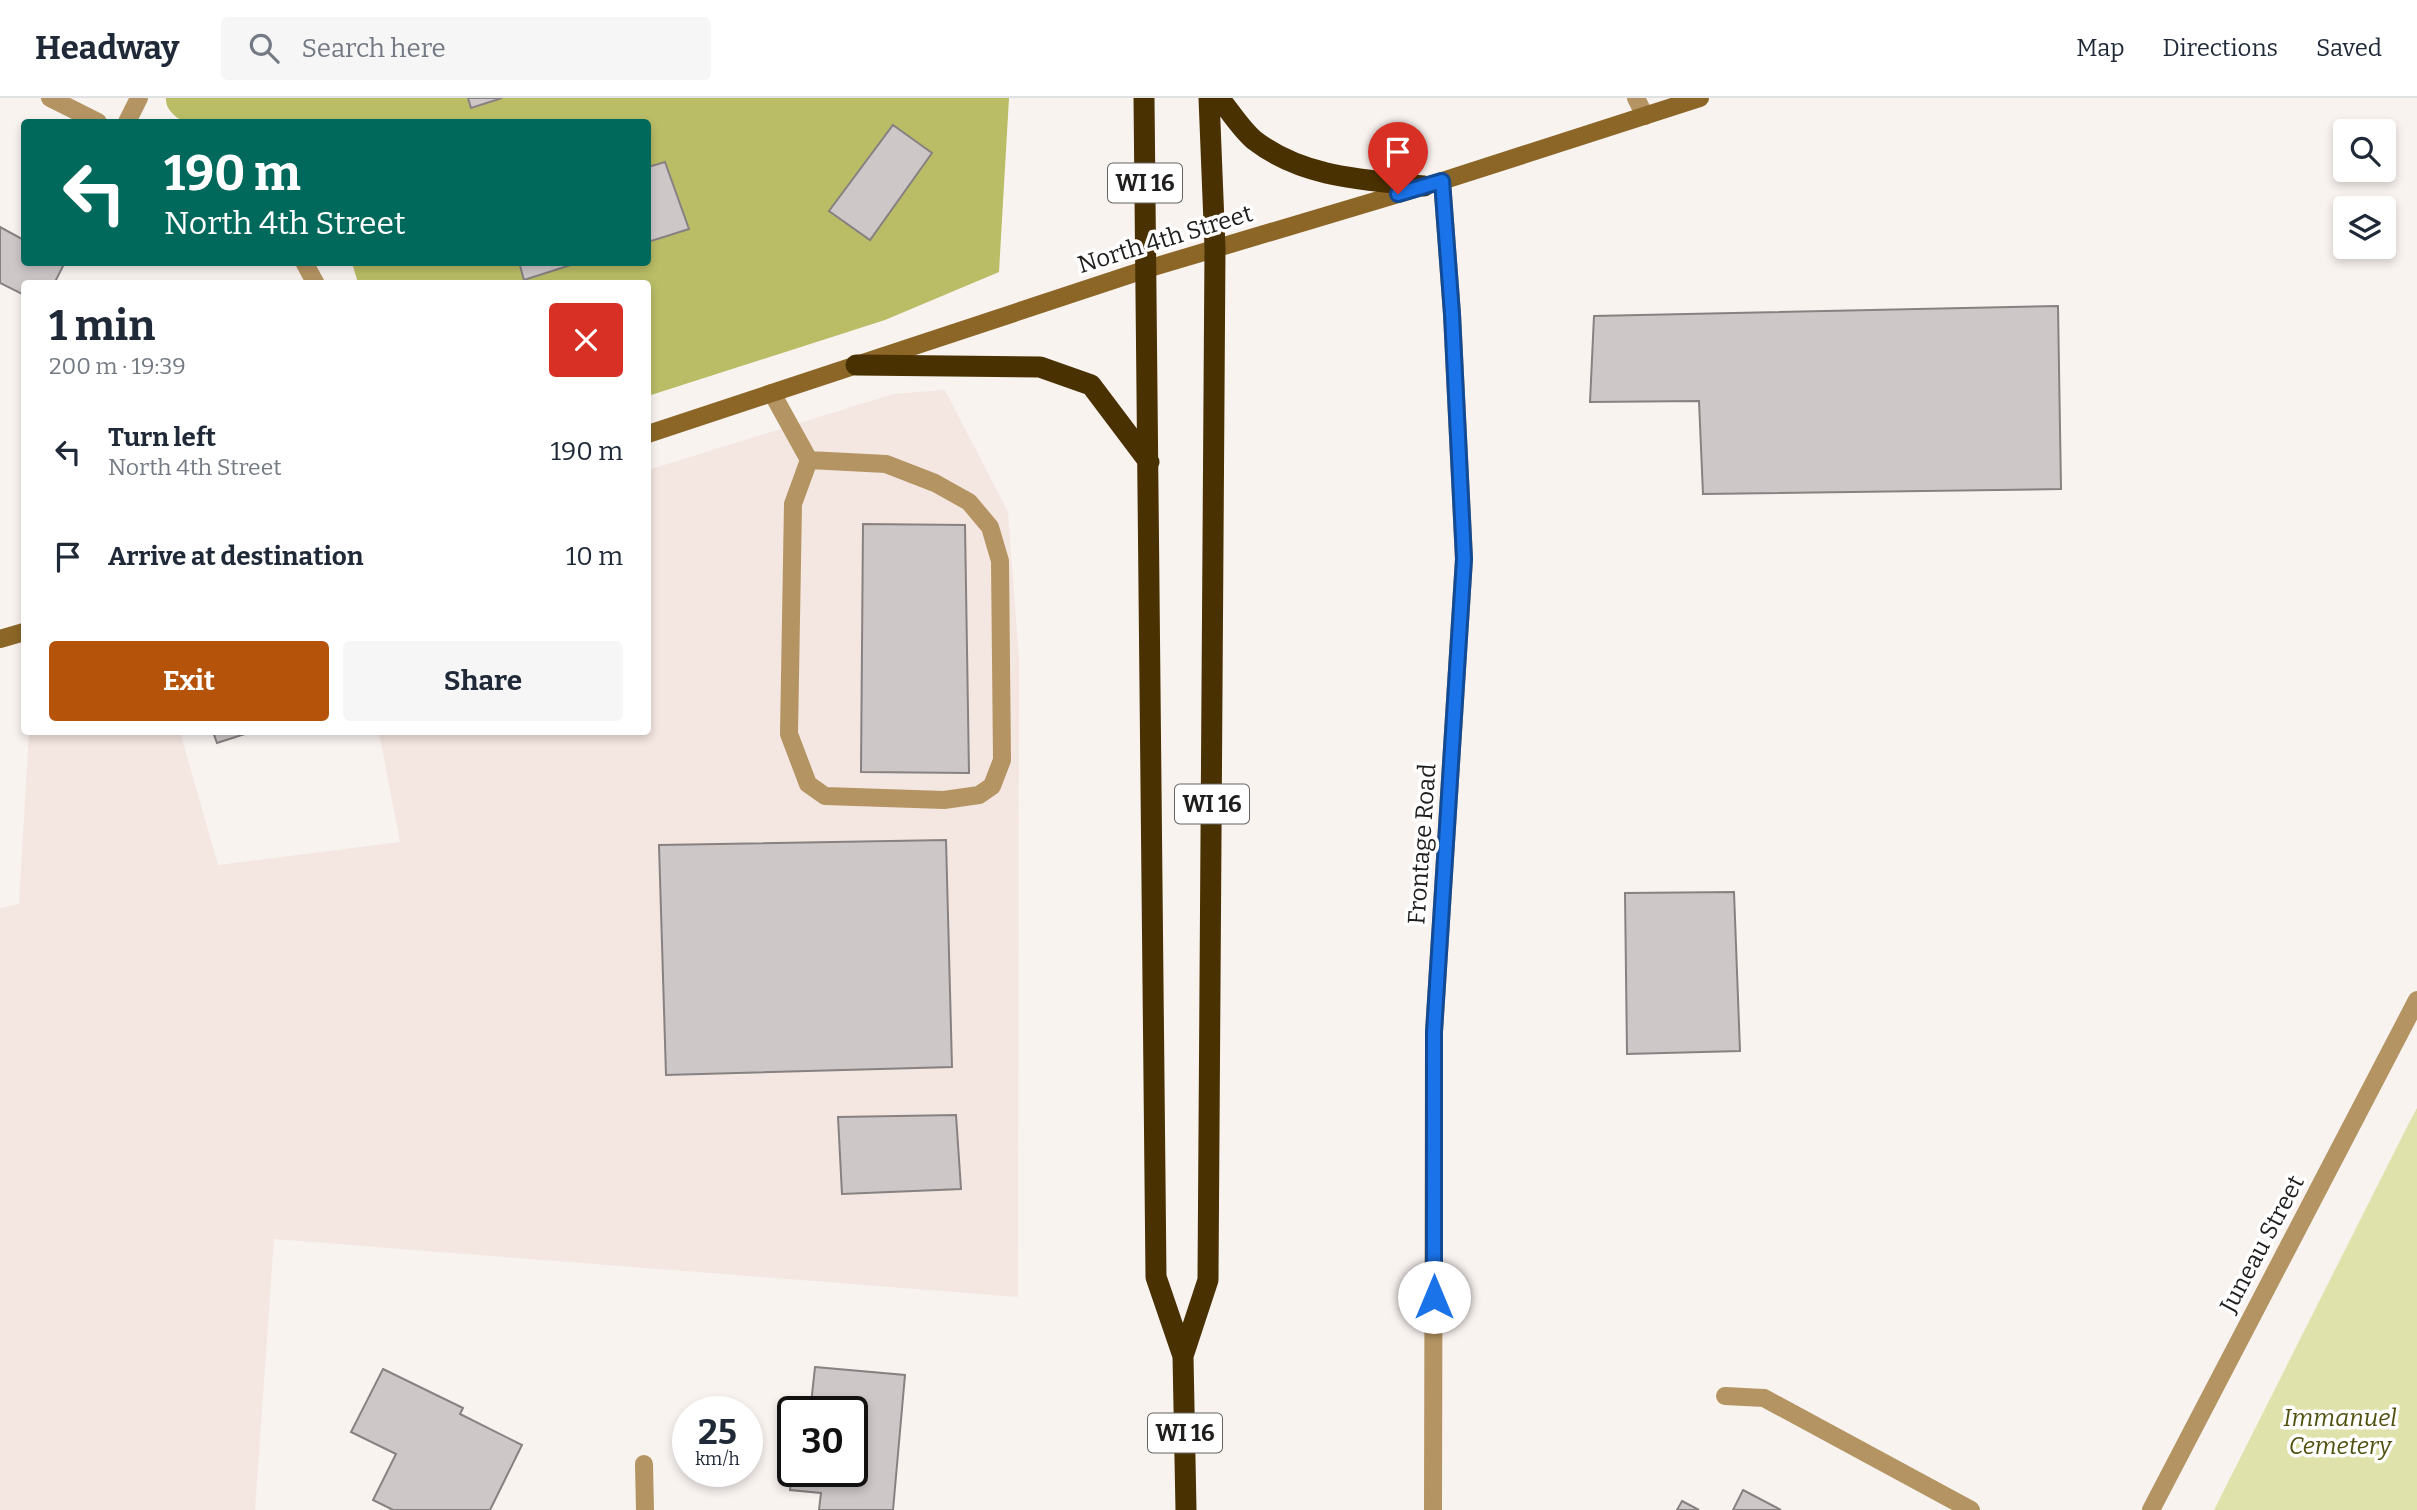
<!DOCTYPE html>
<meta charset="utf-8">
<style>
body{margin:0;font-family:Bitter,serif;background:#f6f6f7;color:#1f2937;height:100vh;display:flex;flex-direction:column;font-size:26px;white-space:nowrap}
*{box-sizing:border-box;margin:0}
p{font-size:23px;color:#747a83}
.icon{flex:none;width:38px;height:38px;fill:none;stroke:currentColor;stroke-width:2;stroke-linecap:round;stroke-linejoin:round}
.map{position:relative;flex:1;overflow:hidden}
.side{position:absolute;left:21px;top:182px;width:630px;height:455px;display:flex;flex-direction:column;background:#fff;border-radius:7px;box-shadow:0 4px 10px #0003}
.side>*{flex:none}
.banner{position:absolute;left:21px;top:21px;width:630px;height:147px;border-radius:7px;box-shadow:0 4px 10px #0003;background:#00695c;color:#fff;overflow:hidden}
.fabs{position:absolute;left:2333px;top:21px;display:grid;gap:14px}
.fabs a{display:grid;place-items:center;width:63px;height:63px;border-radius:7px;background:#fff;box-shadow:0 4px 10px #0003;font-size:35px}
.speed{position:absolute;left:672px;top:1298px;display:flex;gap:14px;font-size:35px;font-weight:700;text-align:center}
.speed>*{display:grid;place-content:center;width:91px;height:91px;border-radius:50%;background:#fff;box-shadow:0 4px 10px #0003;line-height:1}
.speed small{font-size:18px;font-weight:400}
.speed .limit{border:4px solid #111;border-radius:10px;background:#fff;color:#111}
.pin{position:absolute;display:grid;place-items:center;width:60px;height:60px;color:#fff;margin:-72px -30px;border-radius:50% 50% 50% 0;rotate:-45deg;box-shadow:0 0 7px #0007}
.pin .icon{rotate:45deg}
.me{position:absolute;width:77px;margin:-38px;rotate:0deg;stroke-linejoin:round;filter:drop-shadow(0 0 5px #0008)}
.turn{display:flex;align-items:center;gap:24px;height:147px;padding:0 28px;font-size:32px}
.turn .icon{width:91px;height:91px;stroke-width:2.5}
.turn b{display:block;font-size:49px;line-height:60px}
.round{display:grid;place-items:center;flex:none;width:74px;height:74px;border-radius:7px;background:#f6f6f7}
.head{display:flex;align-items:center;justify-content:space-between;height:119px;padding:0 28px}
h1{font-size:42px;font-weight:700;line-height:52px}
.primary-button{display:flex;gap:14px;margin-top:auto;padding:14px 28px}
.primary-button a{flex:1;height:80px;border-radius:7px;background:#b45309;color:#fff;font-size:28px;font-weight:700;line-height:80px;text-align:center}
.primary-button a+a{background:#f6f6f7;color:#1f2937}
ul{padding:0;list-style:none}
li{display:flex;align-items:center;gap:21px;height:105px;padding:0 28px}
li div{flex:1}
li b{display:block;font-size:26px}
li em{font-style:normal}
header{display:flex;align-items:center;gap:42px;box-sizing:border-box;height:98px;padding:0 35px;background:#fff;border-bottom:2px solid #e0e1e3}
header strong{font-size:33px}
nav{display:flex;gap:38px;margin-inline-start:auto;font-size:24px}
.search{width:490px;height:63px;background:#f6f6f7;display:flex;align-items:center;gap:18px;box-sizing:border-box;padding:0 24px;border-radius:7px;color:#747a83;font-size:26px}
.map>svg:first-child{display:block}
</style>
<header>
<strong>Headway</strong>
<div class="search"><svg class="icon" aria-label="search" viewBox="0 0 24 24"><circle cx="10" cy="10" r="6"/><path d="M15 15l6 6"/></svg>Search here</div>
<nav><a>Map</a><a>Directions</a><a>Saved</a></nav>
</header>
<div class="map">
<svg width="2417" height="1412" viewBox="0 0 2417 1412">
<rect width="100%" height="100%" fill="#f9f3f0"/>
<!-- built -->
<path fill="#f4e6e0" d="M945,292L1008,414L1019,561L1018,1199L274,1141L255,1412H0V810L19,806L29,634H180L218,767L400,744L379,634H648V372L893,296Z"/>
<!-- green -->
<path fill="#dfe2aa" d="M2417,1010V1412H2214L2410,1023Z"/>
<!-- forest -->
<path fill="#babd66" d="M166,0H1009L999,174L885,222L648,298V186L358,185L352,165L648,164V24H184C175,19 165,11 166,0Z"/>
<!-- building -->
<path fill="#cec7c7" stroke="#878182" stroke-width="2" d="M468,0H502L471,10Z
M893,27L932,55L870,142L829,113Z
M665,64L689,131L648,144V69Z
M0,129L24,142V164H65L54,186H24V197L0,185Z
M519,164H580L524,182Z
M2058,208L2061,391L1703,396L1699,303L1590,304L1594,218Z
M863,426L965,427L969,675L861,674Z
M213,634H251L217,645Z
M946,742L952,969L666,977L659,747Z
M1734,794L1740,953L1627,956L1625,795Z
M956,1017L961,1091L842,1096L838,1019Z
M815,1269L905,1277L893,1412H819L821,1395L790,1392L793,1362V1374H852V1314H797L798,1305L811,1306Z
M383,1271L463,1310L460,1316L522,1347L490,1412H393L373,1402L396,1356L351,1334Z
M1743,1392L1781,1412H1733Z
M1682,1403L1699,1412H1677Z"/>
<g fill="none" stroke-linecap="round" stroke-linejoin="round">
<!-- lane -->
<path stroke="#b49462" stroke-width="18" d="M1636,0L1645,18
M772,295L809,362L886,366L935,385L969,404L990,429L1000,463L1002,662L992,688L979,697L944,702L825,698L808,686L789,636L793,406L809,362
M1725,1298L1764,1300L1971,1412"/>
<!-- street -->
<path stroke="#b49462" stroke-width="18" d="M50,0L98,24
M127,24L139,0
M304,164L316,186
M644,1366L645,1412
M1433,1412L1434,934L1464,461L1452,216L1442,83
M2151,1412L2417,902"/>
<!-- secondary -->
<path stroke="#8b6627" stroke-width="18" d="M648,336L1147,171L1442,83L1700,0
M0,541L24,534"/>
<!-- highway -->
<path stroke="#4a3102" stroke-width="21" d="M1144,0L1156,1179L1183,1258L1186,1412
M1219,0C1230,13 1241,31 1254,42C1303,80 1365,82 1424,88
M856,267L1040,269L1091,287L1149,364
M1183,1258L1208,1182L1215,150L1209,0"/>
</g>
<g fill="none" stroke-linecap="round" stroke-linejoin="round">
<!-- route casing -->
<g stroke="#114b97" stroke-width="18">
<path id="route" d="M1398,96L1442,83L1452,216L1464,461L1434,934V1199"/>
</g>
<!-- route -->
<use href="#route" stroke="#1a73e8" stroke-width="12"/>
</g>
<g text-anchor="middle" stroke-width="7" stroke-linejoin="round" paint-order="stroke">
<!-- shield labels -->
<g fill="#fff" stroke="#636261" stroke-width="2">
<rect x="1108" y="65.5" width="74" height="39" rx="5"/>
<rect x="1175" y="686.5" width="74" height="39" rx="5"/>
<rect x="1148" y="1315.5" width="74" height="39" rx="5"/>
</g>
<g font-size="23" font-weight="bold" fill="#201e1d">
<text x="1145" y="93">WI 16</text>
<text x="1212" y="714">WI 16</text>
<text x="1185" y="1343">WI 16</text>
</g>
<!-- street labels -->
<g font-size="24" fill="#201e1d" stroke="#fff">
<text transform="translate(1165 141) rotate(-17)" y="8">North 4th Street</text>
<text transform="translate(1422 746) rotate(-86)" y="8">Frontage Road</text>
<text transform="translate(2262 1146) rotate(-62)" y="8">Juneau Street</text>
</g>
<!-- park labels -->
<g font-size="24" font-style="italic" fill="#51510f" stroke="#fff">
<text x="2340" y="1328">Immanuel<tspan x="2340" dy="28">Cemetery</tspan></text>
</g>
</g>
</svg>
<div class="fabs">
<a><svg class="icon" aria-label="search" viewBox="0 0 24 24"><circle cx="10" cy="10" r="6"/><path d="M15 15l6 6"/></svg></a>
<a><svg class="icon" aria-label="layers" viewBox="0 0 24 24"><path d="M12 4l9 5-9 5-9-5zM3 14l9 5 9-5"/></svg></a>
</div>
<div class="speed"><div>25<small>km/h</small></div><div class="limit">30</div></div>
<div class="pin" style="left:1398px;top:96px;background:#d93025"><svg class="icon" aria-label="arrive" viewBox="0 0 24 24"><path d="M6 21V4h12l-3 4 3 4H6"/></svg></div>
<svg class="me" style="left:1434px;top:1199px" viewBox="-20 -20 40 40"><circle r="19" fill="#fff"/><path d="M0-13L10 11 0 6-10 11z" fill="#1a73e8"/></svg>
<div class="banner">
<div class="turn"><svg class="icon" aria-label="left" viewBox="0 0 24 24"><path d="M17 20v-9H6M10 6l-5 5 5 5"/></svg><div><b>190 m</b>North 4th Street</div></div>
</div>
<section class="side">
<div class="head"><div><h1>1 min</h1><p>200 m · 19:39</p></div><a class="round" style="background:#d93025;color:#fff"><svg class="icon" aria-label="close" viewBox="0 0 24 24"><path d="M6 6l12 12M18 6L6 18"/></svg></a></div>
<ul>
<li><svg class="icon" aria-label="left" viewBox="0 0 24 24"><path d="M17 20v-9H6M10 6l-5 5 5 5"/></svg><div><b>Turn left</b><p>North 4th Street</p></div><em>190 m</em></li>
<li><svg class="icon" aria-label="arrive" viewBox="0 0 24 24"><path d="M6 21V4h12l-3 4 3 4H6"/></svg><div><b>Arrive at destination</b></div><em>10 m</em></li>
</ul>
<div class="primary-button"><a>Exit</a><a>Share</a></div>
</section>
</div>
